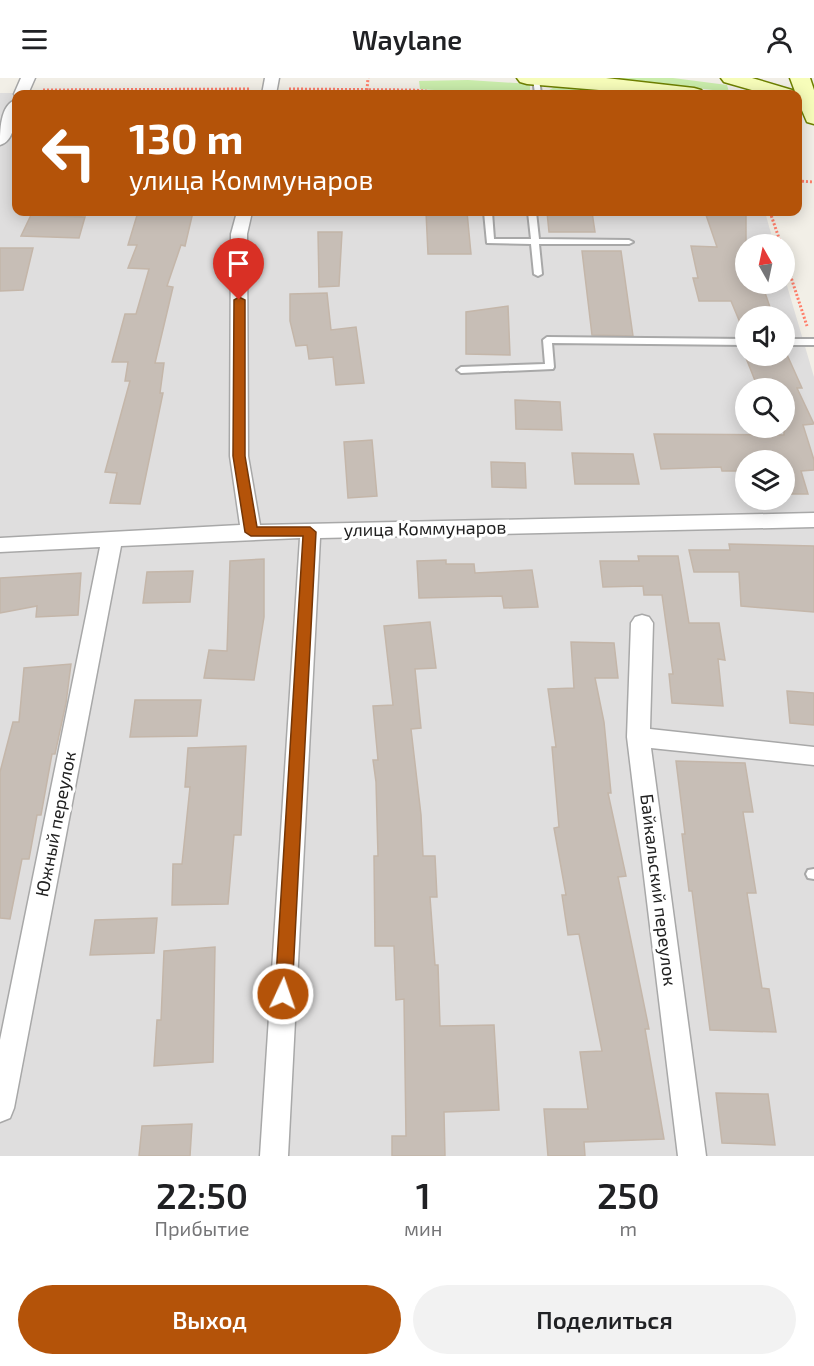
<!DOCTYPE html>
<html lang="ru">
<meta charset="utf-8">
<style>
body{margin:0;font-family:"Exo 2",sans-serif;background:#f2f2f2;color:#202124;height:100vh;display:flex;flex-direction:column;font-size:22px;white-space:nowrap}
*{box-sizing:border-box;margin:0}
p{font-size:20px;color:#757577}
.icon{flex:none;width:33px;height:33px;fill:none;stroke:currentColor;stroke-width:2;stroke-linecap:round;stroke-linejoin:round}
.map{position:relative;height:1078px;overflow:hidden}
.sheet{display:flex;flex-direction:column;background:#fff;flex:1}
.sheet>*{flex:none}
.guide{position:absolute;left:12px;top:12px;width:790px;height:126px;border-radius:12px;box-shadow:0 3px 15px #0003;background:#b45309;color:#fff;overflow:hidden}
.needle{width:39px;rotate:351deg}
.buttons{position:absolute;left:735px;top:156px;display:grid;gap:12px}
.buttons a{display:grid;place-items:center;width:60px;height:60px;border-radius:50%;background:#fff;box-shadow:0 3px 15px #0003;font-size:30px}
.pin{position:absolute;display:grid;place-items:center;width:51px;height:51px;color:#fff;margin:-62px -26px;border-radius:50% 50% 50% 0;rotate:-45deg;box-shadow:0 0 6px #0007}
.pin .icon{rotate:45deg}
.me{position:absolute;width:66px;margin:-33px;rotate:3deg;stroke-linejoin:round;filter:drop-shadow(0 0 4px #0008)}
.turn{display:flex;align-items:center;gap:21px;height:126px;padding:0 18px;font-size:27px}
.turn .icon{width:78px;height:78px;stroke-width:2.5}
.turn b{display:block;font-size:42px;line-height:51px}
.eta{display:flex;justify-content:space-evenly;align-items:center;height:102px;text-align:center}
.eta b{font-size:36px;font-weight:600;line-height:42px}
.primary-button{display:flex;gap:12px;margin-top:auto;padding:12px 18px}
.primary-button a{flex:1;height:69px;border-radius:36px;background:#b45309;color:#fff;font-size:24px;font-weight:600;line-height:69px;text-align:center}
.primary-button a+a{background:#f2f2f2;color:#202124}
header{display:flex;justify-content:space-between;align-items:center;height:78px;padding:0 18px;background:#fff;font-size:27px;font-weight:600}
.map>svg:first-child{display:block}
</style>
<header><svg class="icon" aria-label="menu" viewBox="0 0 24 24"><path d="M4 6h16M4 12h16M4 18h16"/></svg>Waylane<svg class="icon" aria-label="person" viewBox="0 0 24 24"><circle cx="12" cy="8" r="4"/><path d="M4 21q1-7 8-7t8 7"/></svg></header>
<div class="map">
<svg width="814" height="1078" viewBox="0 0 814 1078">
<rect width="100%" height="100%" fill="#f2efe7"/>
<!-- residential -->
<path fill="#dfdede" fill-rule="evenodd" d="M0,15H419L16,16V134H765L774,166H746V206H784L785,201L814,299V1078H0ZM746,238H784V278H746ZM746,310H784V350H746ZM746,382H784V422H746Z"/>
<!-- grass -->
<path fill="#caedac" d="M615,0H673L727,7L729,14Z
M468,2L530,6V16H490L420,11L419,3Z
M558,7L643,16H544V15Z"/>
<!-- building -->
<path fill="#c7beb6" stroke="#c4b6a9" stroke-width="1.5" d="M138,134H193L185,168L181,167L167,208L173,209L155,285H164L160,315H163L140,426L110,425L117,395L105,394L130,303H125L128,284H112L125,236H136L149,191L128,190L137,167H128Z
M426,134H467L471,176H428Z
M547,134H592L595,154H549Z
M705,134H746V206H762L773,238H746V259L731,223H699L693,200H698L691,168L717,169Z
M31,137L85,139L79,160L21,158Z
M318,154H342L339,208L319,209Z
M0,170H33L23,212L0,213Z
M582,173H621L633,258L592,257Z
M327,215L331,252L356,249L364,305L336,307L333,279L309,281L307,267L296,268L290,243V216Z
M508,228L510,277L466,276V234Z
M742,270H746V278H784V270L802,310H797L814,346L803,347L814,382V392L801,393L808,416H784V382H746V393H722L721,389L661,391L654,356L784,357V310H758Z
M515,322L560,324L562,352L516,351Z
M372,362L377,418L348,420L344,364Z
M572,375L633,376L639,406H575Z
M491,384L525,385L526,410L492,409Z
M729,466L814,468V534L741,528L739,494H694L689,472H730Z
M638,478H678L689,545H719L725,582L718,581L723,628L672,625L669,596H673L662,517H644L643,508L603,509L600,483H639Z
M264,481V539L254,602L204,600L209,572L227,573L230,483Z
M446,482V486H474L475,495L532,492L538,529L504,530L502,518L419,520L417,483Z
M193,493L190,524L143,525L147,494Z
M81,495L78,537L36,539L37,528L0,535V500Z
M430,544L436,590L415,591L421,650L411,651L421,737L423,778H435L437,819H430L435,887H438L440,948L494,947L499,1032L444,1034L445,1078H392V1058H406L404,921L396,922L394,868H375L374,778H378L376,704L373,682H378L373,628L393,627L384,548Z
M571,564L614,565L618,600H595L604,644L611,715H608L626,798L618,799L649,951H645L664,1061L584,1064L585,1078H548L544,1031H588L580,974L602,973L579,856L568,857L562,817H566L554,750L559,749L552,669H556L548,611L574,610Z
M71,586L66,625L55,676H52L41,737H37L29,781H22L10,841L0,840V694L13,644H19L24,590Z
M787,613L814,615V647L790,645Z
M135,622H201L197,658L130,659Z
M246,668L241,757H234L228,826L172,827L173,786H182L190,709H185L188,670Z
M676,683L745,685L753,734H743L756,815H747L762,910L769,911L776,954L710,952L692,813H689L682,756H685Z
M157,840L154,875L90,877L95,842Z
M215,869L213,984L154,988L157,942H161L164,873Z
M716,1015L768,1016L775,1067L722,1065Z
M192,1046L190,1078H139L142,1048Z"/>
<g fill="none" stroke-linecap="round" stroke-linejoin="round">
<!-- lane casing -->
<g stroke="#a8a8a8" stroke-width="4">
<path id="lane" d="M533,0L539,1L541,16H535Z
M484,134H492L494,161H531L528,134H536L539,161L629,162L633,164L629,166H539L542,196L538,198L534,196L531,166L487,165Z
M547,259L746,261V267L552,265L554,289L553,291L461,295L457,292L461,289L545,286L543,262Z
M784,261H814V267H784Z
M814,791V801L808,800L806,796L808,792Z"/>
</g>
<!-- street casing -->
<g stroke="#a8a8a8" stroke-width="3">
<path id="street" d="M21,0H35L28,16H16V19L14,16Z
M265,0H279L276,16H262Z
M16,22C17,34 16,63 0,67C0,54 0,26 16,22Z
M237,134H252L247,156L248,378L260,447L814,435V449L320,460L288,1078H260L300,460L121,468L14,1030L10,1040L0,1044V962L100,469L0,474V460L240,447L230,378L231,156Z
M642,537L649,539L653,545L650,651L814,669V687L651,670L706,1078H678L627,659L631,545L635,539Z"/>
</g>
<!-- secondary casing -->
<g stroke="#6e8000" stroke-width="3">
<path id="secondary" d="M517,0H606L694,10L701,12L704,16H647L527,6L520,4Z
M721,0H752L792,12L795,16H766L724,4Z
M790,0H810L814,12V46L807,44L798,23V16H796Z"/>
</g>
<!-- path -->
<path stroke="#ff7f6b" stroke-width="3" stroke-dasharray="2 2" stroke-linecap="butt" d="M289,11L413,12L459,16
M43,12L251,11
M367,12L368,0
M798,103L814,104
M770,134L781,166
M784,178L807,248"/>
<!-- lane -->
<use href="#lane" fill="#fff" fill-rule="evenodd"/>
<!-- street -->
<use href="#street" fill="#fff" fill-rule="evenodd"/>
<!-- secondary -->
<use href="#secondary" fill="#f7fdba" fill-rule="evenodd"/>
</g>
<!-- route -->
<path fill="#b45309" stroke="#753606" stroke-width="1.5" d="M239,219L245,222V378L257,449H310L316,454L292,916L289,922L283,924L277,922L275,916L303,458H251L245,454L233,378L234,222Z"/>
<g text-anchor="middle" stroke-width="6" stroke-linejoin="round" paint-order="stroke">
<!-- street labels -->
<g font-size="18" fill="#212121" stroke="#fff">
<text transform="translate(425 451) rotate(-1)" y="6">улица Коммунаров</text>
<text transform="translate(56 746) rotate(-79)" y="6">Южный переулок</text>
<text transform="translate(658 812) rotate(83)" y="6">Байкальский переулок</text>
</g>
</g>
</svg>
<div class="buttons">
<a><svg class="needle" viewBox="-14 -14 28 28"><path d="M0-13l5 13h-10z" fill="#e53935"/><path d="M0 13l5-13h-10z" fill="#757577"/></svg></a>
<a><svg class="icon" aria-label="sound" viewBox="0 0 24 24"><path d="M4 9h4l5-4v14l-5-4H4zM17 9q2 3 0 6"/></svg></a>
<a><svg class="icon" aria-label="search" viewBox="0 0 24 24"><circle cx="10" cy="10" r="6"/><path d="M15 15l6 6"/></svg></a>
<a><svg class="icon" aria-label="layers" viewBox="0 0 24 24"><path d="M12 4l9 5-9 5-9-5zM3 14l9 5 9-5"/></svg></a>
</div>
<div class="pin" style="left:239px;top:222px;background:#d93025"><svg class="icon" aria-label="arrive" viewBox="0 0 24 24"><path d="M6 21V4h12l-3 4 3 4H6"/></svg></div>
<svg class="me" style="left:283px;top:916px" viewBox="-20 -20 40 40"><circle r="17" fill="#b45309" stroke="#fff" stroke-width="3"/><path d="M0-11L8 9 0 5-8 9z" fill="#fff"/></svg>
<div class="guide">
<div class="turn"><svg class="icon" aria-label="left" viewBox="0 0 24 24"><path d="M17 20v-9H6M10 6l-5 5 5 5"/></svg><div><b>130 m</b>улица Коммунаров</div></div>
</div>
</div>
<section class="sheet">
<div class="eta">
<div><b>22:50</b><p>Прибытие</p></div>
<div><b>1</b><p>мин</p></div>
<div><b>250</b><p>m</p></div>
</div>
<div class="primary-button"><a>Выход</a><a>Поделиться</a></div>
</section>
